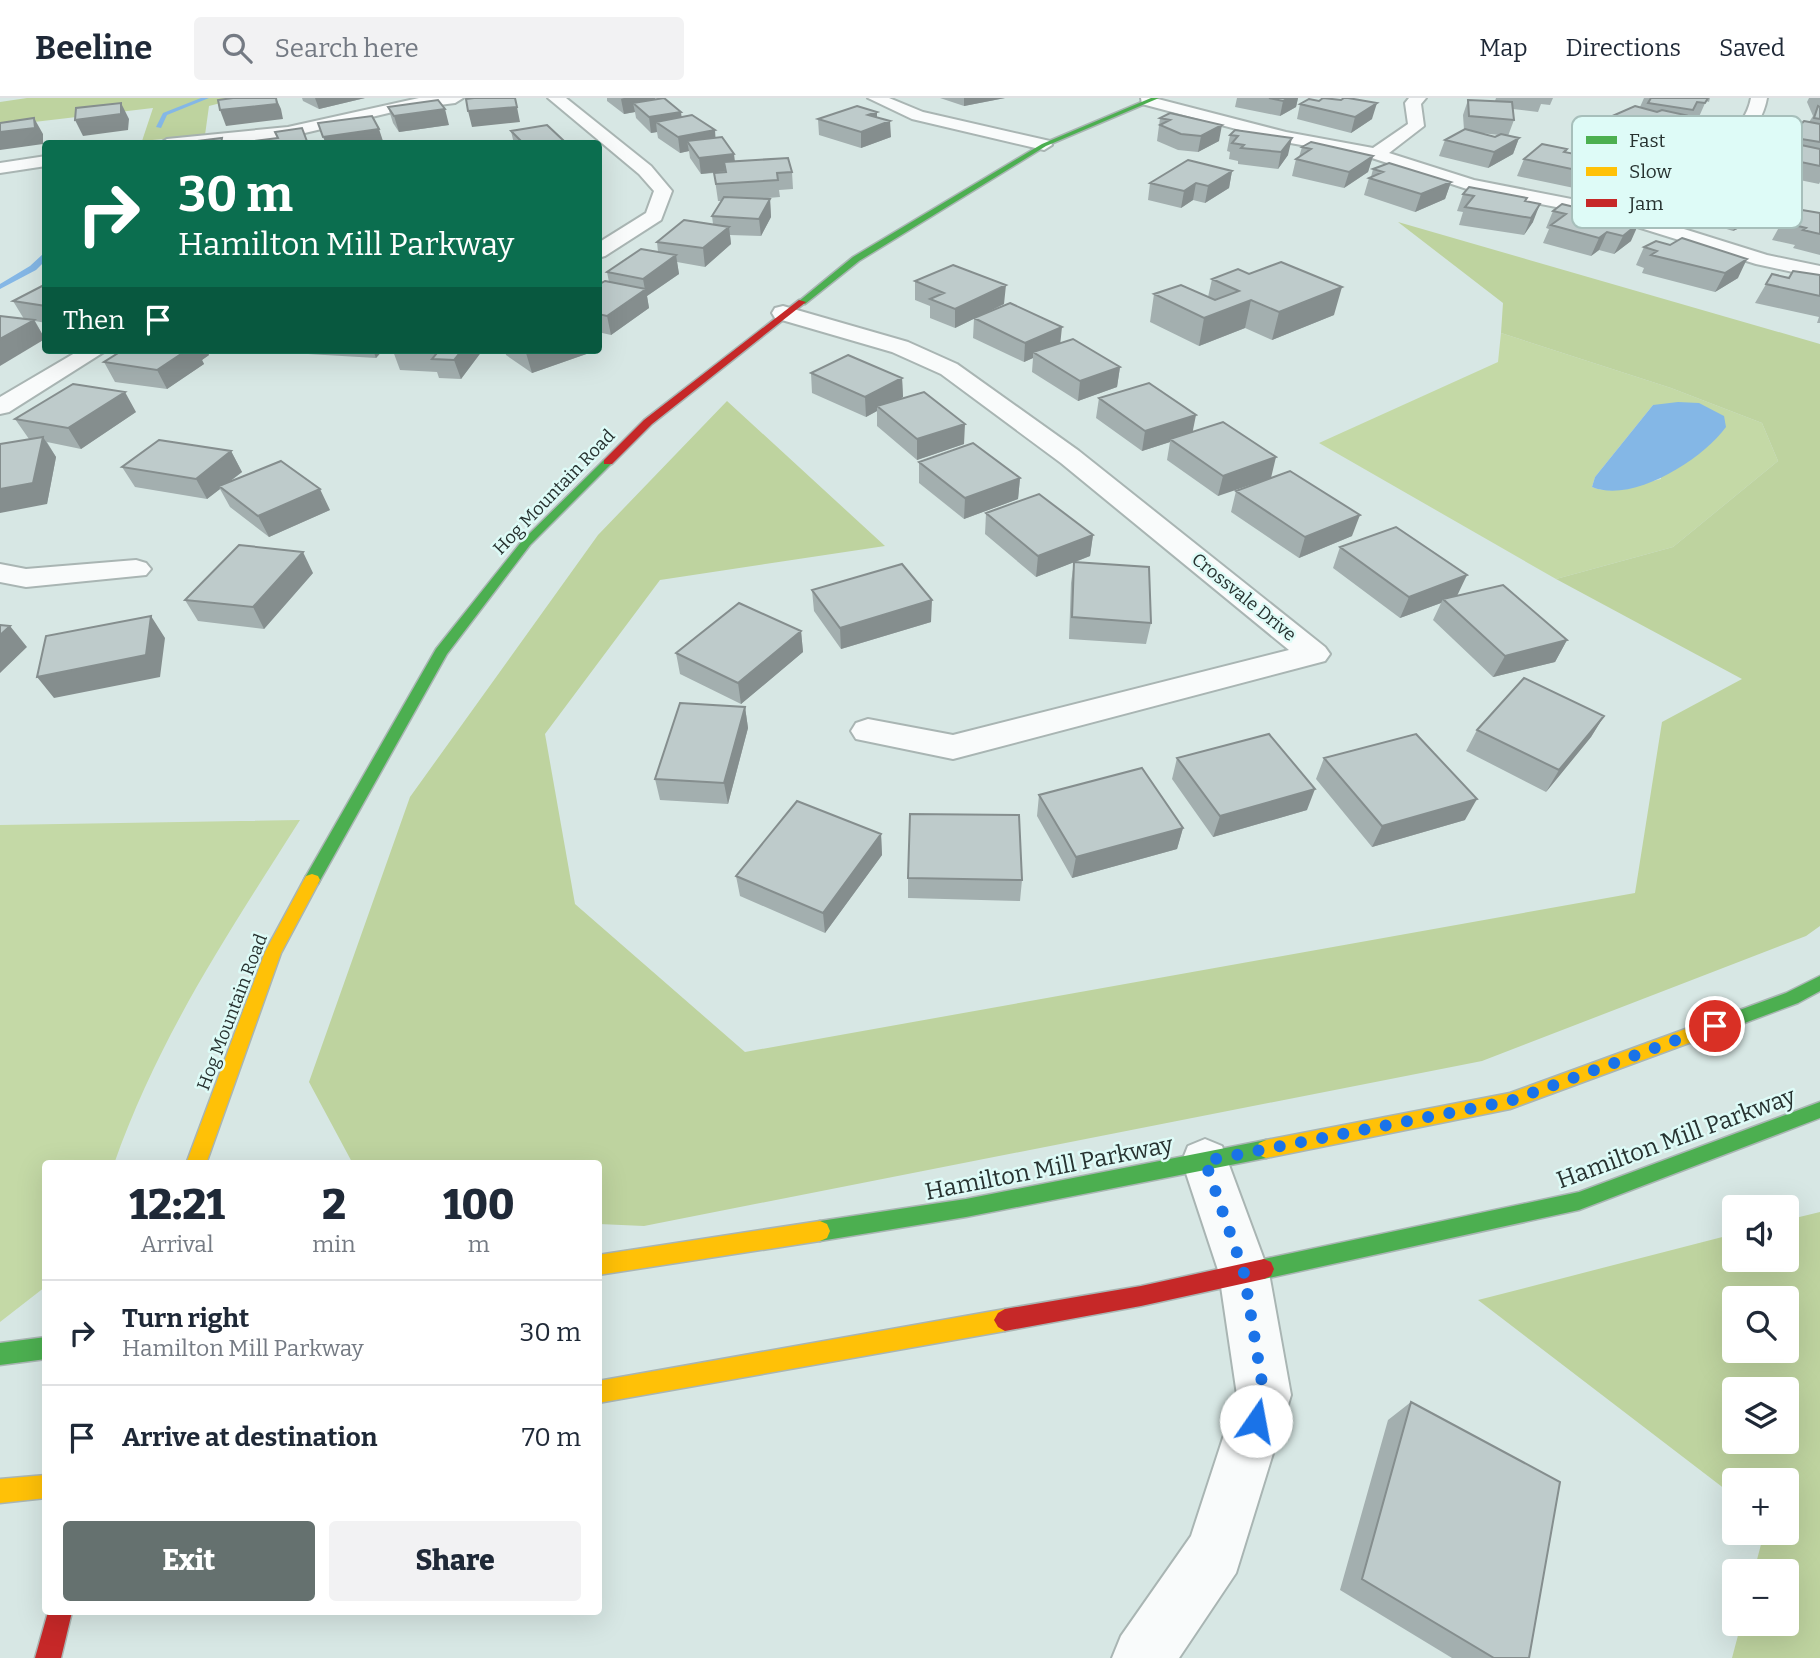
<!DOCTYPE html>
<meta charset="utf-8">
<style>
body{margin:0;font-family:Bitter,serif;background:#f2f2f3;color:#1f2937;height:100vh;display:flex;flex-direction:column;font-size:26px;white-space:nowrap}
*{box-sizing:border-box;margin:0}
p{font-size:23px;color:#747a83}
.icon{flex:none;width:38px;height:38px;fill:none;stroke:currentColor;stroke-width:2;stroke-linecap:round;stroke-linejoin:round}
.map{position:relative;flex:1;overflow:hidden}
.side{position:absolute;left:42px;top:1062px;width:560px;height:455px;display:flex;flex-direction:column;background:#fff;border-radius:7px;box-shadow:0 7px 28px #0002}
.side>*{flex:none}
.guide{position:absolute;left:42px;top:42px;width:560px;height:214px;border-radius:7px;box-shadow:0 7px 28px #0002;background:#0b6e4f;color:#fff;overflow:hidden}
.tools{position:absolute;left:1722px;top:1097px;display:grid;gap:14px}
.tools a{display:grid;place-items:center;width:77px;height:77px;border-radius:7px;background:#fff;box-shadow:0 7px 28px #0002;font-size:35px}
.pin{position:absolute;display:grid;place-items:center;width:60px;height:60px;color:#fff;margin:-30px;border:4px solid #fff;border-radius:50%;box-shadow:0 2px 7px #0007}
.me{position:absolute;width:77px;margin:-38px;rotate:12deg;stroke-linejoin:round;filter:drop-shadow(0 0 5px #0008)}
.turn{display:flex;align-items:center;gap:24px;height:147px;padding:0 21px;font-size:32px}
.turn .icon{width:91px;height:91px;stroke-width:2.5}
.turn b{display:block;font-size:49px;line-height:60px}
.then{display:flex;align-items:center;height:66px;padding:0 21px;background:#0003;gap:14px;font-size:26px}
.eta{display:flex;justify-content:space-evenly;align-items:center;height:119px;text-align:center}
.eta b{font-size:42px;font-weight:800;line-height:49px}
.button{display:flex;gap:14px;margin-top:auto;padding:14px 21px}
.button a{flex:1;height:80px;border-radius:7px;background:#65716f;color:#fff;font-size:28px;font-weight:800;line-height:80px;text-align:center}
.button a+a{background:#f2f2f3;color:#1f2937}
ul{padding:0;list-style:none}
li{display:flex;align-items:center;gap:21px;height:105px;padding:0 21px;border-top:2px solid #e0e1e3}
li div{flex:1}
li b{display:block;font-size:26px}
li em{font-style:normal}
header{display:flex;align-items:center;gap:42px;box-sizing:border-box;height:98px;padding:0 35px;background:#fff;border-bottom:2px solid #e0e1e3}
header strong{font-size:33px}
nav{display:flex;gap:38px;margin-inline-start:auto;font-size:24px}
.search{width:490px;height:63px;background:#f2f2f3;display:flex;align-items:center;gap:18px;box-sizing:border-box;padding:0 24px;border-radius:7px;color:#747a83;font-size:26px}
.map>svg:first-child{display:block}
</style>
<header>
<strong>Beeline</strong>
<div class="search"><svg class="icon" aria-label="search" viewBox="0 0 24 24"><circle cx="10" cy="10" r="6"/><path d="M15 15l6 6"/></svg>Search here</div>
<nav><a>Map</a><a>Directions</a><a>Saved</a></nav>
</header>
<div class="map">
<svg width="1820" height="1560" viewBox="0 0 1820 1560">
<rect width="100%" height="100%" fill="#d7e7e4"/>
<!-- green -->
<path fill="#c4d9a6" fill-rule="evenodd" d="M1501,235L1671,290L1762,325L1778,363L1673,449L1556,481L1319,345L1498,264ZM1653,307L1661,381C1638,386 1614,398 1592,389L1595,379Z
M300,722C228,836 159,938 114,1066H46L45,1189L0,1224V727Z"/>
<!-- forest -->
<path fill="#bed39f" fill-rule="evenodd" d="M27,0H240L209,8L205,37L142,43L153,10L0,28V4Z
M1398,124L1820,246V828L1806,838L1482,963L644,1128L599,1126L598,1066H353L309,984L410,699L598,437L727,303L885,448L660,482L545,636L575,806L745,954L1635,795L1662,624L1742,581L1556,481L1673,449L1778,363L1762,325L1671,290L1501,235L1503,205Z
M1820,1114V1560H1732L1741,1526H1787V1474L1754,1473L1764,1435H1787V1382H1734V1398L1478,1202L1734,1136V1162H1787V1122ZM1734,1200H1787V1253H1734ZM1734,1292H1787V1344H1734Z"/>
<!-- water -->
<path fill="#84b7e6" d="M1678,304L1699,305L1724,318L1726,329C1702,362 1632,406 1592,389L1595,379L1653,307Z"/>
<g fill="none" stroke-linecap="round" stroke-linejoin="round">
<!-- stream -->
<path fill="#84b7e6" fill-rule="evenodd" d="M201,0H209L167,17L161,30L156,29L163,15Z
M43,156H46V162L36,172L0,191V186L30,168Z"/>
<!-- street casing -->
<g stroke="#a9b5b3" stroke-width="4">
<path id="street" d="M419,0H463L455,5L401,12L288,39L222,46H159L167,41L288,29Z
M548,0H566L651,68L672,93L661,122L605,158L598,160V145L646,115L654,93L639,76Z
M868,0H889L923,14L1050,43L1052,47L1044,52L912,21Z
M1141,0H1154L1286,34L1373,50L1408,26L1405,5L1409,0H1426L1421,6L1424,28L1389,55L1474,82L1602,107C1618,94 1633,82 1651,73C1688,54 1742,47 1751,0H1767C1758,51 1704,60 1664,80C1648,88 1634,100 1620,111L1767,157L1820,168V180L1756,166L1602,118L1470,92L1372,60L1285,44L1142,6Z
M46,58V68L0,75V65Z
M783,208L908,244L957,266L1079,353L1325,549L1330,556L1325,563L953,661L856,641L851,633L856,625L868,621L953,637L1289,552L1061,365L941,276L892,254L775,220L772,215L775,210Z
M80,252H107L9,314L0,316V299Z
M136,462L146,465L151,471L146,477L26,489L0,484V466L26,471Z
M1205,1041L1222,1048L1269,1175L1291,1297L1236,1475L1179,1560H1112L1121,1538L1191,1438L1237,1297L1219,1175L1182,1063L1188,1048Z"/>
</g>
<!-- fast casing -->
<g stroke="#a9b5b3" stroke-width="3">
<path id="fast" d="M1151,0H1159L1046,48L859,163L805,206L798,204L853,159L1042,46Z
M604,362L613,364L530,447L447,556L318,786H306L304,782L306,778L436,551L522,443Z
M1820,878V893L1798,905L1691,945L1685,942L1682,937L1685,932L1786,895Z
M1820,1004V1020L1579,1112L1264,1181L1257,1178L1254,1171L1257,1164L1264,1161L1579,1094Z
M1266,1042L1273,1045L1276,1051L1273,1057L1266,1060L966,1119L820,1143L813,1140L810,1133L813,1126L820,1123L966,1101Z
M46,1239V1261L0,1267V1245Z"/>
</g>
<!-- slow casing -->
<g stroke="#a9b5b3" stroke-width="3">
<path id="slow" d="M312,776L318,778L320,782L281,855L206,1066H186L265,854L306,778Z
M1691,929L1697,932L1700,937L1697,942L1510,1011L1266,1060L1259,1057L1256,1051L1259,1045L1266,1042L1510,995Z
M820,1123L827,1126L830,1133L827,1140L820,1143L598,1177V1157Z
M1005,1211L1012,1215L1016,1222L1012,1229L1005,1233L598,1305V1283Z
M46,1377V1400L0,1405V1381Z"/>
</g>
<!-- jam casing -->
<g stroke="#a9b5b3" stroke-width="3">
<path id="jam" d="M799,202L806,204L652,326L612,366H604V362L644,322Z
M1264,1161L1271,1164L1274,1171L1271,1178L1264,1181L1141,1208L1005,1233L998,1229L994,1222L998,1215L1005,1211L1141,1188Z
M48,1514H72L61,1560H35Z"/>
</g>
<!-- street -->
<use href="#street" fill="#f9fbfb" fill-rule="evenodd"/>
<!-- fast -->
<use href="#fast" fill="#4caf50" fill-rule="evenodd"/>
<!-- slow -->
<use href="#slow" fill="#ffc107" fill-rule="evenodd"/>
<!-- jam -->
<use href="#jam" fill="#c62828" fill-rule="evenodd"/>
</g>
<!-- wall -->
<path fill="#a3afaf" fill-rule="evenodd" d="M302,0H365L319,11L303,3Z
M607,0H655V2L715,40L735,63L792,74L793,91L779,92L780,99L756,101H770L771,119L761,138L730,137L731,146L705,169L677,164L679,176L647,198L649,210L611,237L598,234V187L609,184L607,174L658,154L657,144L713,126L712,118L722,103H718L714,75L701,76L690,60L689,53L680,55L658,40L657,34L651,35L636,20L635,14L624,16L607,3Z
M940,0H1005L964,8Z
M1237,0H1298L1296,9L1280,18L1235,9Z
M1496,0H1553L1550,7L1541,6L1538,14L1513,11L1514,22L1508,38L1519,40L1513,56L1488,70L1439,58L1445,42L1464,32L1463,17L1468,2L1495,3ZM1481,35L1499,37L1495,39Z
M1644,0H1710L1709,4L1706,3L1698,21L1689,20L1685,28L1681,27L1678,33L1648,46L1642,45L1640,50L1613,64L1571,53L1577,37L1583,34L1586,28L1607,26L1610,19L1640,9Z
M1809,0H1820V84L1819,86L1785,79L1780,88L1753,101L1757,122L1733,133L1675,115L1683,98L1715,85L1720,74L1763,64L1767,57L1787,45L1789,39L1809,24L1813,18L1807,4Z
M1341,2L1372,21L1351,35L1297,21L1300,6L1319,3Z
M388,9L449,27L399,34L393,25Z
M877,14V19L891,39L861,50L819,37L818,21Z
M1170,15L1219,43L1198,54L1178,52L1157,43L1160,20Z
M1235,32L1288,57L1278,71L1238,66V63L1229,61L1230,54L1227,53L1230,37Z
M511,33L565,46H514Z
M1302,49L1373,58L1368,74L1344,90L1292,78L1296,61L1299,59Z
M1567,51L1566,54L1595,60L1588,77L1574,90L1517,78L1524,61Z
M1373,71L1451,84L1445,101L1415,114L1364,97L1369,80L1371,79Z
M1232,73L1229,90L1205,105L1193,102L1181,110L1148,102L1150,85Z
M1463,96L1526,104L1533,124L1524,137L1459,127L1463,114L1457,113Z
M1562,106L1631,143L1614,156L1599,152L1591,158L1543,145L1549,131L1546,130L1553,113Z
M1820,115V157L1793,150L1795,147L1772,142L1782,124Z
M1670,147L1738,180L1715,194L1642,175L1644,170L1636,167L1644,149Z
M1772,176L1789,180L1820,177V225H1817L1819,219L1755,205Z
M1212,181L1334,217L1272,242L1245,230L1199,248L1150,224L1154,196L1208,199Z
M915,183L1004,206L955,230L930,220V208L915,202Z
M46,186V225L35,223L45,241L24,221L13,203Z
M974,220L1061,245L1120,269L1117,289L1078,303L1032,274L1033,260L1024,264L973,240Z
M123,252H206L209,257L202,262L204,266L167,291L115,284L104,264Z
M306,252H383L376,260L308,256Z
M394,252H482V253L461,281L439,280L437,274L400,272L393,253Z
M505,252H595V253L532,275L506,257Z
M811,275L902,280L903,299L900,301L964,346L917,362L877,328V313L866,319L812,295Z
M1099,300L1193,334L1276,359L1218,398L1167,362L1170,344L1142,353L1096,320Z
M136,314L81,351L47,344L56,359L47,406L29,341L15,321Z
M231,353L242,374L228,385L330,412L269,439L230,409L220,391L207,401L135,389L122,369Z
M919,364L1020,380L1018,401L964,421L919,385Z
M1236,393L1352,438L1299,460L1231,414Z
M986,415L1093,437L1090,458L1075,464L1151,525L1146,546L1069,541L1071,485L1074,464L1036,479L985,436Z
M1340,449L1458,498L1567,542L1555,564L1493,579L1433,522L1441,505L1400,520L1333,470Z
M313,475L264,531L198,523L185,502Z
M812,492L931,524L841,551L814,513Z
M801,533L803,554L741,606L680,576L676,555Z
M745,609L748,630L728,706L660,702L655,681Z
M1604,618L1591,639L1546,694L1466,653L1477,632Z
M1177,660L1307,712L1213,739L1172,681Z
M1324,660L1465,722L1372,749L1316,681Z
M1039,697L1183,730L1177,751L1072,780L1037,718Z
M881,736L882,757L825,835L740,798L736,778Z
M908,780L1022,782L1020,803L908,800Z
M1411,1304L1529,1560H1452L1340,1492L1388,1322Z"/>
<!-- shaded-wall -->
<path fill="#858e8e" d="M276,0L281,11L283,21L226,28L220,12Z
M315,0H365L319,11Z
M624,0H655L656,11L633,5L635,14L624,16L621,1Z
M964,0H1005L964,8Z
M1288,0H1298L1296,9L1280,18L1283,3Z
M121,5L129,21L128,32L83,38L75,22Z
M1377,5L1372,21L1351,35L1355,19Z
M517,9L520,24L472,29L468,13Z
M445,11L449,27L399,34L394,18Z
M681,14L683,30L656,24L657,34L651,35L649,19Z
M877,14V28L890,23L891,39L861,50V34L868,17Z
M1685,17L1678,33L1648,46L1656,30Z
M34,20L43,36V46L0,52V34Z
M1222,27L1219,43L1198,54L1201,38Z
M379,31L384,46H326L323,39Z
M715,32L716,48L687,43L689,53L680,55L678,39Z
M1647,34L1640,50L1613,64L1620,48Z
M1292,40L1288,57L1278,71L1281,54Z
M1519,40L1513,56L1488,70L1494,54Z
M734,56L736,72L724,64L725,73L701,76L699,60Z
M1373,58L1368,74L1344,90L1349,74Z
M1595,60L1588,77L1574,90L1581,73Z
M1789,72L1780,88L1751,102L1760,85Z
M1232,73L1229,90L1205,105L1208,88Z
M1451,84L1445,101L1415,114L1421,96Z
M1196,85L1193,102L1181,110L1184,93Z
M770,101L771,119L761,138L759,121Z
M1767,105L1757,122L1733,133L1742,116Z
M1540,106L1533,124L1524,137L1531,120Z
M1639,125L1631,143L1614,156L1623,138Z
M729,129L731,146L705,169L703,150Z
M1607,134L1599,152L1591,158L1599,140Z
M676,157L679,176L647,198L649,210L611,237L607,218L645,192L643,181Z
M1747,161L1738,180L1715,194L1725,175Z
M1006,187L1004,206L955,230V211Z
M1342,189L1334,217L1272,242L1279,214Z
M1251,202L1245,230L1199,248L1204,220Z
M34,222L45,241L0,268V241Z
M1062,229L1060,248L1033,254V260L1024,264L1025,245Z
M187,252H206L209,257L202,262L204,266L167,291L157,272Z
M373,252H383L376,260Z
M462,252H482V253L461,281L454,262Z
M536,252H595V253L532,275L526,255Z
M1120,269L1117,289L1078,303L1080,283Z
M902,280L903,299L881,311L877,308V313L866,319L865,299Z
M125,294L136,314L81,351L68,330Z
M1196,317L1192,337L1170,341V344L1142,353L1145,333Z
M965,326L964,346L917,362V341Z
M43,339L56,359L47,406L0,415V391Z
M231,353L242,374L221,390L219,388L220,391L207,401L196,381Z
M1276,359L1271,380L1218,398L1223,378Z
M1020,380L1018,401L964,421L965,400Z
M320,391L330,412L269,439L258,418Z
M1360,417L1352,438L1299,460L1305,439Z
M1093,437L1090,458L1036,479L1038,458Z
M303,454L313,475L264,531L253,509Z
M1467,477L1457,498L1443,501L1441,505L1400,520L1409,499Z
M932,502L931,524L841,551L840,530Z
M151,518L165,540L160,579L54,600L37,579Z
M10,528L27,549L0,575V537Z
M801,533L803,554L741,606L738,585Z
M1567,542L1555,564L1493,579L1505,558Z
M745,609L748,630L728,706L724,685Z
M1604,618L1591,639L1546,694L1559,672Z
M1315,691L1307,712L1213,739L1220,718Z
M1477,701L1465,722L1372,749L1382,728Z
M1183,730L1177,751L1072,780L1076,759Z
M881,736L882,757L825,835L823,815Z"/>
<!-- building -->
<path fill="#becbcb" stroke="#858e8e" stroke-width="2" d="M233,0H276L277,6L220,12L218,2Z
M474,0H515L517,9L468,13L466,1Z
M664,0L681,14L649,19L633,5Z
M1269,0H1288L1283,3Z
M1323,0L1341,2L1344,0H1348L1377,5L1355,19L1300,6L1309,1L1319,3Z
M1651,0H1708L1705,5L1697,4L1693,12L1648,5Z
M438,2L445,11L394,18L388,9Z
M1468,2L1512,4L1514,22L1469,18Z
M121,5V16L75,22L76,10Z
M857,8L877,14L868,17L890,23L861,34L818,21Z
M1635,8L1657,14L1662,12L1685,17L1656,30L1610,19Z
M1818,8L1820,9V21L1814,20Z
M1170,15L1222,27L1201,38L1181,36L1160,27L1170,22L1160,20Z
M692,17L715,32L678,39L656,24Z
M372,18L379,31L323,39L318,25Z
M34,20L35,30L0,34V25Z
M1804,23L1820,26V44L1789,39Z
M547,27L564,43L549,46H524L511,33Z
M302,30L308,46H247V44L278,40L275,34Z
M1465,31L1495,39L1501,36L1519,40L1494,54L1445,42Z
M1235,32L1292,40L1281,54L1241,50L1244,47L1232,45L1238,38L1230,37Z
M722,39L734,56L699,60L687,43Z
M222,40L221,46H173Z
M1782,43L1820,51V68L1767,57Z
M1311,44L1373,58L1349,74L1296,61L1311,51L1302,49Z
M1542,46L1567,51L1564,54L1595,60L1581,73L1524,61Z
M788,60L792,74L777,75L778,82L716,86L714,75L726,74L724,64Z
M1188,62L1232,73L1208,88L1196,85L1184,93L1150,85Z
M1389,65L1451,84L1421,96L1369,80L1383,74L1373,71Z
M1469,89L1527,100L1525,103L1540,106L1531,120L1465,109L1474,98L1463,96Z
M724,99L770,101L759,121L712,118Z
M1562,106L1639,125L1623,138L1607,134L1599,140L1551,127L1566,116L1553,113Z
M1796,111L1820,115V136L1803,132L1806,130L1782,124Z
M684,122L729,129L703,150L657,144Z
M1682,140L1747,161L1725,175L1651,157L1657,153L1644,149L1656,143L1670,147Z
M641,151L676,157L643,181L607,174Z
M1281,164L1342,189L1279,214L1251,202L1204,220L1154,196L1181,187L1215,202L1239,193L1212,181L1238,171L1249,176Z
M953,167L1006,187L955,211L930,201L944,195L915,183Z
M1793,173L1820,177V198L1766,186L1772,176L1789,180Z
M605,183L646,191L607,218L598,216V187Z
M46,186V208L13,203Z
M1010,205L1062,229L1025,245L974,220Z
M0,218L34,222L0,241Z
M1073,241L1120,269L1080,283L1033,254Z
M123,252H187L157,272L104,264Z
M394,252H462L454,262L432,261L437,255L393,253Z
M521,252H536L526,255Z
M848,257L902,280L865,299L811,275Z
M1149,285L1196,317L1145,333L1099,300Z
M73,286L125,294L68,330L15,321Z
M924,294L965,326L917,341L877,308Z
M1223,324L1276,359L1223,378L1170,341Z
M43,339L33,385L0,391V346Z
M159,342L231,353L196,381L122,369Z
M973,345L1020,380L965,400L919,364Z
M281,363L320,391L258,418L219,388Z
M1290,373L1360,417L1305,439L1236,393Z
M1039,396L1093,437L1038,458L986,415Z
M1396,429L1467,477L1409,499L1340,449Z
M239,447L303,454L253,509L185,502Z
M1074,464L1149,469L1151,525L1072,519Z
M902,466L932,502L840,530L812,492Z
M1503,487L1567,542L1505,558L1443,501Z
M739,505L801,533L738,585L676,555Z
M151,518L146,557L37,579L46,538Z
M0,527L10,528L0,537Z
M1524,580L1604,618L1559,672L1477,632Z
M680,605L745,609L724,685L655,681Z
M1269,636L1315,691L1220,718L1177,660Z
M1416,636L1477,701L1382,728L1324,660Z
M1142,670L1183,730L1076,759L1039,697Z
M797,703L881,736L823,815L736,778Z
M910,716L1019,717L1022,782L908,780Z
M1411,1304L1560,1384L1529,1560H1494L1362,1481Z"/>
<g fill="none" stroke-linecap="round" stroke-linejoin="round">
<!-- route -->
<path stroke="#1a73e8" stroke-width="12" stroke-dasharray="0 21.6" d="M1256,1323L1264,1297L1244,1175L1205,1063L1510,1003L1715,928"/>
</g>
<g text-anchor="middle" stroke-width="5" stroke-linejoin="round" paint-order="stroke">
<!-- far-street labels -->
<g font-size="18" fill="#273230" stroke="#defbf7">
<text transform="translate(554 394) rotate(-46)" y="6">Hog Mountain Road</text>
<text transform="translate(1244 499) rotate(39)" y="6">Crossvale Drive</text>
<text transform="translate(232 914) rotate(-69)" y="6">Hog Mountain Road</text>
</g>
<!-- near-street labels -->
<g font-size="24" fill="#273230" stroke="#defbf7">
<text transform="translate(1676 1040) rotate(-20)" y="8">Hamilton Mill Parkway</text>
<text transform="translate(1049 1070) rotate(-11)" y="8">Hamilton Mill Parkway</text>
</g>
</g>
<!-- legend -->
<rect x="1572" y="18" width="230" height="112" rx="10" fill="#defbf7" stroke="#a7bfbb" stroke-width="2"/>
<rect x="1586" y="38" width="31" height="8" fill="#4caf50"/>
<rect x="1586" y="69" width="31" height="9" fill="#ffc107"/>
<rect x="1586" y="101" width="31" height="8" fill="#c62828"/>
<g font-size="19" fill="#273230">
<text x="1629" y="49">Fast</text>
<text x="1629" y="80">Slow</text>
<text x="1629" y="112">Jam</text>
</g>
</svg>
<div class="tools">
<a><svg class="icon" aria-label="sound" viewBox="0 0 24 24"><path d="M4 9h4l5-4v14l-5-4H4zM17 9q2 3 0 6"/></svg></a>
<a><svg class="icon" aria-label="search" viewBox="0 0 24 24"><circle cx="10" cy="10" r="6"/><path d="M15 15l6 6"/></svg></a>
<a><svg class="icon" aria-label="layers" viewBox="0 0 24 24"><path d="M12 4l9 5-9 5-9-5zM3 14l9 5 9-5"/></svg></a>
<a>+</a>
<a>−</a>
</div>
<div class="pin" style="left:1715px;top:928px;background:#d93025"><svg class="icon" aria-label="arrive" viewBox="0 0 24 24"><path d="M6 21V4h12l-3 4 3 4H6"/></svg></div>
<svg class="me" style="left:1256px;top:1323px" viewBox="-20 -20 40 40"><circle r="19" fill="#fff"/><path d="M0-13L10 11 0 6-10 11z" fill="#1a73e8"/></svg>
<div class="guide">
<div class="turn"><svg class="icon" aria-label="right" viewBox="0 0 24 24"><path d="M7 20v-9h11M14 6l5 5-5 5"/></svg><div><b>30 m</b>Hamilton Mill Parkway</div></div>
<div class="then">Then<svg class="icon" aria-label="arrive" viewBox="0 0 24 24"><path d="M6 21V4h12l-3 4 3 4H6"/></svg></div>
</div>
<section class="side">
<div class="eta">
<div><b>12:21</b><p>Arrival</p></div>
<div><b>2</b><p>min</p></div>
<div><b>100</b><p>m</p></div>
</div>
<ul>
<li><svg class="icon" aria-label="right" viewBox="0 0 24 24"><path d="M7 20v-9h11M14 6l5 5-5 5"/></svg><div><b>Turn right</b><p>Hamilton Mill Parkway</p></div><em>30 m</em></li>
<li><svg class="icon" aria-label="arrive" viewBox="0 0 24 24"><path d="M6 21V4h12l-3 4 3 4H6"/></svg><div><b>Arrive at destination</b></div><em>70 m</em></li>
</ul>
<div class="button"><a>Exit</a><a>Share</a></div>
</section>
</div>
